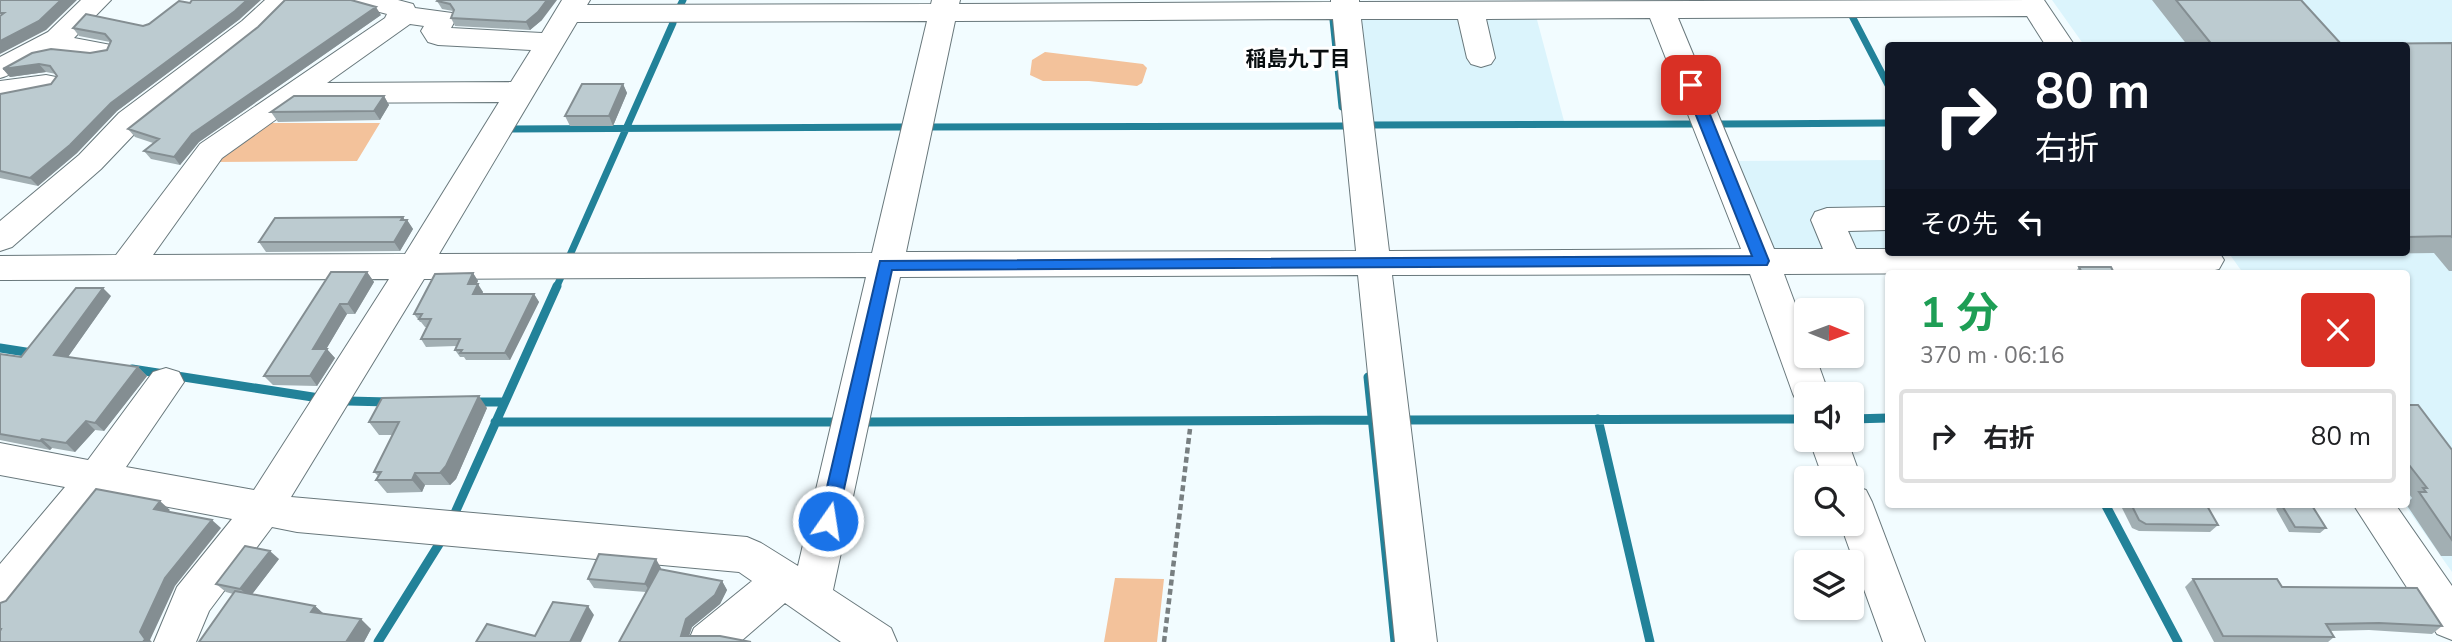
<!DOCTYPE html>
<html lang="ja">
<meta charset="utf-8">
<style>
body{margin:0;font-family:"Nunito Sans","Noto Sans JP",sans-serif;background:#f6f6f6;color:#202124;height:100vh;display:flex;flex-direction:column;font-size:26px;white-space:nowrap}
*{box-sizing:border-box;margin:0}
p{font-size:23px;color:#757577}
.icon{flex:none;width:38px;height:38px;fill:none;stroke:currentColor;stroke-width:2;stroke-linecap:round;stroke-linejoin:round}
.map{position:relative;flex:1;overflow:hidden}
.sheet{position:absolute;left:1885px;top:270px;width:525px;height:238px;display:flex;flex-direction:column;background:#fff;border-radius:7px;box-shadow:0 2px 5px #0004}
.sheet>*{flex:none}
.hud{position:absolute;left:1885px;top:42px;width:525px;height:214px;border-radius:7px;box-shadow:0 2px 5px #0004;background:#111827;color:#fff;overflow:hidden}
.needle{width:46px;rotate:91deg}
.tools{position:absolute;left:1794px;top:298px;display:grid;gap:14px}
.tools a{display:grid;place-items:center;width:70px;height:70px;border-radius:7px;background:#fff;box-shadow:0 2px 5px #0004;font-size:35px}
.pin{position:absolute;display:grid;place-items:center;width:60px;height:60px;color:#fff;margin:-30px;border-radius:14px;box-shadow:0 4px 10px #0006}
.me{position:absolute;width:77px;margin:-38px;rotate:13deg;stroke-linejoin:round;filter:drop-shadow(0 0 5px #0008)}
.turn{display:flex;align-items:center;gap:24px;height:147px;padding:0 35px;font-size:32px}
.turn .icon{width:91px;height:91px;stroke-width:2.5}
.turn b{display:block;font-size:49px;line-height:60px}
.then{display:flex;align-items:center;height:66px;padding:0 35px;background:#0003;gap:14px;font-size:26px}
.round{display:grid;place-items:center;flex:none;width:74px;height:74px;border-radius:7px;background:#f6f6f6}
.head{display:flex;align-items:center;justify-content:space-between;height:119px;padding:0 35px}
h1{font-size:42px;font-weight:700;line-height:52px;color:#1e9e55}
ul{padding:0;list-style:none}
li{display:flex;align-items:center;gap:21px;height:94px;margin:0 14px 10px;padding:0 21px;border:4px solid #e0e0e0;border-radius:7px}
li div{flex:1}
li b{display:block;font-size:26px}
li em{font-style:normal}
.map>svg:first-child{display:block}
</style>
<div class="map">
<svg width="2452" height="642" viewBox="0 0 2452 642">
<rect width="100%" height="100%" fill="#f2fcff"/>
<!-- built -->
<path fill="#dbf4fc" d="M2052,0H2452V572L2404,504L2406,273H2243L2228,252H2406V46L2084,45Z
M1536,16L1564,121L1367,122L1357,23L1367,17Z
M1888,160V252L1970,254L1771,250L1728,161Z"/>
<!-- green -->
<path fill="#f3c29b" d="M1045,52L1143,64L1147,68L1142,83L1137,86L1089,81H1043L1030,75L1032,60Z
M259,123H380L357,161L211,162Z
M1115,578L1164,579L1157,642H1104Z"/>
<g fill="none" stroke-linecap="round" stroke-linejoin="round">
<!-- stream-far1 -->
<path stroke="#228299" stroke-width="7" d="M679,8L683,0
M1852,16L1888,85
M1333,20L1342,107
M1718,124L1888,123
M1371,125L1696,124
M927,127L1344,126
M509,129L903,127
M570,255L673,23
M556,288L561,277"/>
<!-- stream -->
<path stroke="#228299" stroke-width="9" d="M0,348L32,353
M132,369L319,398
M1368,377L1395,642
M348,401L389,402
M472,402H504
M1598,419L1650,642
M1852,419L1888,418
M1401,420L1806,419
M495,422H835
M861,422L1372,420
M2105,504L2178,642
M454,515L557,286
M378,642L441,541"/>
<!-- minor casing -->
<g stroke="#69787c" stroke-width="2">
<path id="minor" d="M81,0H111L74,38L111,45L115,51L111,57C92,62 71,52 50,55C33,57 17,74 0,78V57L48,32Z
M265,0H295L262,33L141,127L101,169L12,247L0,251V221L79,155L119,113L242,21Z
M353,0H398L413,4L415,8L452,13L456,19L451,28L542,33L562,0H590L587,5L931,4L932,0H960L959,4L1331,2V0H1359V2L2044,0L2075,46H2046L2027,16L1678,18L1774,249H1823L1811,220L1815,212L1827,208L1888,207V230L1848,231L1856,249H1888V252H2219L2224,260L2219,269L2207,272L1784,274L1806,333V355H1815L1829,394H1806V407L1798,404L1793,394L1750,274L1392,275L1437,642H1395L1358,275L900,277L833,590L891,628L897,642H841L785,603L740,642H688L694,628L752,581L739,572L297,532L272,527L209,611L196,642H154L177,587L232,519L105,495L15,607L0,612V564L65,487L0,475V443L88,460L153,372L166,368L179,372L184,382L126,467L254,490L389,279L0,280V256L116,255L200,144L385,18L387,14L357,6ZM1650,18L1741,249L1389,251L1361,19H1458L1467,58L1471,64L1481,67L1491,64L1495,58L1486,19ZM1333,19L1356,251L906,252L955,21ZM927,21L872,253L439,254L577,22ZM410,24L424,26L421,31L428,42L438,45L531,50L511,82L327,83ZM499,102L405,254L153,255L222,158L299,103ZM866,277L798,566L761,543L747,537L291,497L424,279Z
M46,75L56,77L61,84L56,91L0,101V81Z
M1809,439H1847L1861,478L1857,487L1866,490L1872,502L1925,642H1883L1840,523H1852V478H1823Z
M2353,504H2395L2452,586V640L2437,634Z"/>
</g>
<!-- path -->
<path stroke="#787f81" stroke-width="4.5" stroke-dasharray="6 3.5" stroke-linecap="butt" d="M1164,642L1190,429"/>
<!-- minor -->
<use href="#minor" fill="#fff" fill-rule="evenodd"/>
</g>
<!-- wall -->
<path fill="#a2afb3" d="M2152,0H2301L2341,44L2452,43V271H2449L2434,253L2362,254L2361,252H2406V46H2188Z
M437,1L542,20L530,30L455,26L451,18L453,11L442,9Z
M381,15L199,142L180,165L151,159L144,151L153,143L135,137L128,129L258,27Z
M240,19L117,111L77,153L38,186L0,178V94L51,84L57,76L56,74L46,72L10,77L3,69L107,50L110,42L79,36L73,28L143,26Z
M623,84L627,93L613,126H570L565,116Z
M384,96L389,105L380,120L278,122L271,112Z
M403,217L404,220H407L413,229L400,251L266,252L259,242Z
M2079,267L2114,273H2075Z
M367,272L374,282L355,314H347L326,349L335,358L317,386L273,385L264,376Z
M473,273L478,281L476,284L483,292L482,294H534L539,302L510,360H466L464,357H460L455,350L456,346L426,347L421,339L427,327H425L421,322H420L414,314Z
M111,296L68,357L138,367L147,376L104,431L95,430L75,452L52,448L50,450L0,440V441V354L21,357Z
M2406,405L2452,450V556H2441L2406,504L2412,498L2406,490Z
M487,408L456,479L450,485H425L422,492L387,493L376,480L378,476L374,472L393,435H379L369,422Z
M2120,504H2206L2218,525L2210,532L2139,531L2132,528Z
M2281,504L2326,528L2320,533L2289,532L2276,509Z
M279,559L252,594L315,606L324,614L371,629L364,642H199L233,594L226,592L216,584Z
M661,568L660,570L722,581L727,590L720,604L692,627L689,636L619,642L646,592L594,588L588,579Z
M2193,579L2282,587L2442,626L2432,634L2369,630L2330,631L2334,637L2328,642H2214L2185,587Z"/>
<!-- shaded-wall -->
<path fill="#848e92" d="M61,0H77L46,30L0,54V41Z
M247,0H261L240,19L117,111L77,153L38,186L30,178L111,103Z
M547,0H557L542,20L530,30L526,22Z
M376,7L381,15L199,142L180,165L174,157L192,134Z
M39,64L46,72L10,77L3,69Z
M623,84L627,93L613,126L609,116Z
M384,96L389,105L380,120L374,111Z
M403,217L406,222L407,220L413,229L400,251L394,242Z
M367,272L374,282L355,314L348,304Z
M473,273L478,281L473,292L468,284Z
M478,284L483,292L478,302L473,294Z
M103,288L111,296L63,364L54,355Z
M534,294L539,302L510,360L505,353Z
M340,304L347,314L321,358L313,349Z
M327,349L335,358L317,386L310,376Z
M138,367L147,376L104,431L95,423Z
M479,396L487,408L456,479L450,485L440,473Z
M86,421L95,430L75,452L66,443Z
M42,439L52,448L50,450L40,441Z
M415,473L425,485L422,492L412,480Z
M160,501L170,510L163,517L154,509Z
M212,520L221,528L175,586L150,640L152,642H143L140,632L165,578Z
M270,551L279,559L250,597L240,589Z
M656,559L661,568L651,593L645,584Z
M722,581L727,590L720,604L692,627L687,642L681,636L686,619Z
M315,606L326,616L311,612Z
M588,606L594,615L581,642H570Z
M361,619L371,629L364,642H346Z"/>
<!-- building -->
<path fill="#bccbd0" stroke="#848e92" stroke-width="2" d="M0,0H61L39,21L0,41V16L4,13H0Z
M192,0H247L235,11L111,103L70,145L30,178L0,171V94L51,84L57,76L50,66L39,64L3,69L32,53L51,49L90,53L107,50L111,41L105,34L73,28L86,14L143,26L149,24L179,1L190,3Z
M285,0H351L376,7L192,134L174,157L144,151L159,139L128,129L258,27Z
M438,0H547L538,12L526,22L451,18L454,10L450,4L437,1Z
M2176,0H2301L2341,44L2452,43V237L2451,236L2406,237V46H2213Z
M582,84H623L609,116H565Z
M294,96H384L374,111L271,112Z
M403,217L401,220H407L394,242H259L275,218Z
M2079,267H2111L2114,273H2082Z
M2178,271L2206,272L2207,273H2179Z
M331,272H367L348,304H340L313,349H327L310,376H264Z
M473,273L468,284H478L473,294H534L505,353H460L462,350H455L460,339H421L431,319H419L422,314H414L435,274Z
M76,288H103L54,355L138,367L95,423L86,421L66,443L42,439L40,441L0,434V354L21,357Z
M479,396L446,466L440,473H415L412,480H376L381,472H374L399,422H369L382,398Z
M2406,405H2418L2452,450V540L2419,492H2426L2423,488H2427L2406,461Z
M96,489L160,501L154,509L212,520L165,578L140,632L145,639L143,642H0V631L1,629H0V603L6,601Z
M2131,504H2206L2218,525L2146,524L2139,520Z
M2281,504H2311L2326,528L2295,527Z
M245,546L270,551L240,589L216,584Z
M599,554L656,559L645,584L588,579Z
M659,569L722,581L715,595L686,619L681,636H720L751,642H619Z
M2193,579H2277L2282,587L2417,588L2442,626L2379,623L2326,624L2334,637L2223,636Z
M235,591L315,606L311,612L361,619L346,642H199Z
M553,602L588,606L570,642H476L487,624L535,636Z"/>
<!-- route -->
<path fill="#1a73e8" stroke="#114b97" stroke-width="2" d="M1691,80L1698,85L1769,261L1767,265L892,270L837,521L834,526L828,528L822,526L819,521L880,261L1752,256L1684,85Z"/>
<g text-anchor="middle" stroke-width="6" stroke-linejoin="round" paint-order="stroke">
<!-- neighbourhood labels -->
<g font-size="21" font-weight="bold" fill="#080d0f" stroke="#fff">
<text x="1298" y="66">稲島九丁目</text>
</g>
</g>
</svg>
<div class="tools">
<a><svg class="needle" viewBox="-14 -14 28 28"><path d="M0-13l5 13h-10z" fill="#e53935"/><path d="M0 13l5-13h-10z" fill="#757577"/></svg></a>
<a><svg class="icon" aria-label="sound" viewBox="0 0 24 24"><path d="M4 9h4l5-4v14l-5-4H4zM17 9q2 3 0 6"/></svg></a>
<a><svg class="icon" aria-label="search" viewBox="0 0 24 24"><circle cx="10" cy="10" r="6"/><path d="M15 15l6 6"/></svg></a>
<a><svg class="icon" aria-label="layers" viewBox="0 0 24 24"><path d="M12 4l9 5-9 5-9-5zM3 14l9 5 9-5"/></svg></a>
</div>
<div class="pin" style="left:1691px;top:85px;background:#d93025"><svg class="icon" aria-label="arrive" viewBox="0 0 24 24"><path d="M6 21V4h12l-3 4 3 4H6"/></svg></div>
<svg class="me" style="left:828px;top:521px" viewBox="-20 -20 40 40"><circle r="17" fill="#1a73e8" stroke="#fff" stroke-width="3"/><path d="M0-11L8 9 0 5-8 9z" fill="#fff"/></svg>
<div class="hud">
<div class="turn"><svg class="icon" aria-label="right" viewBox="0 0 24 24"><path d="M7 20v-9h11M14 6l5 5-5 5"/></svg><div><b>80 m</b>右折</div></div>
<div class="then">その先<svg class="icon" aria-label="left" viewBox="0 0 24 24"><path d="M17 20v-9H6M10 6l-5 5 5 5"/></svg></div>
</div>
<section class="sheet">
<div class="head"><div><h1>1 分</h1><p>370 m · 06:16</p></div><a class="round" style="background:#d93025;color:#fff"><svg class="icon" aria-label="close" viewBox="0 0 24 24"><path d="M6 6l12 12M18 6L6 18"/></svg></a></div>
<ul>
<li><svg class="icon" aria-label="right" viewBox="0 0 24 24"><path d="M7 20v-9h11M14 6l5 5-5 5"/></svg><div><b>右折</b></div><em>80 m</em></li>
</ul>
</section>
</div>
